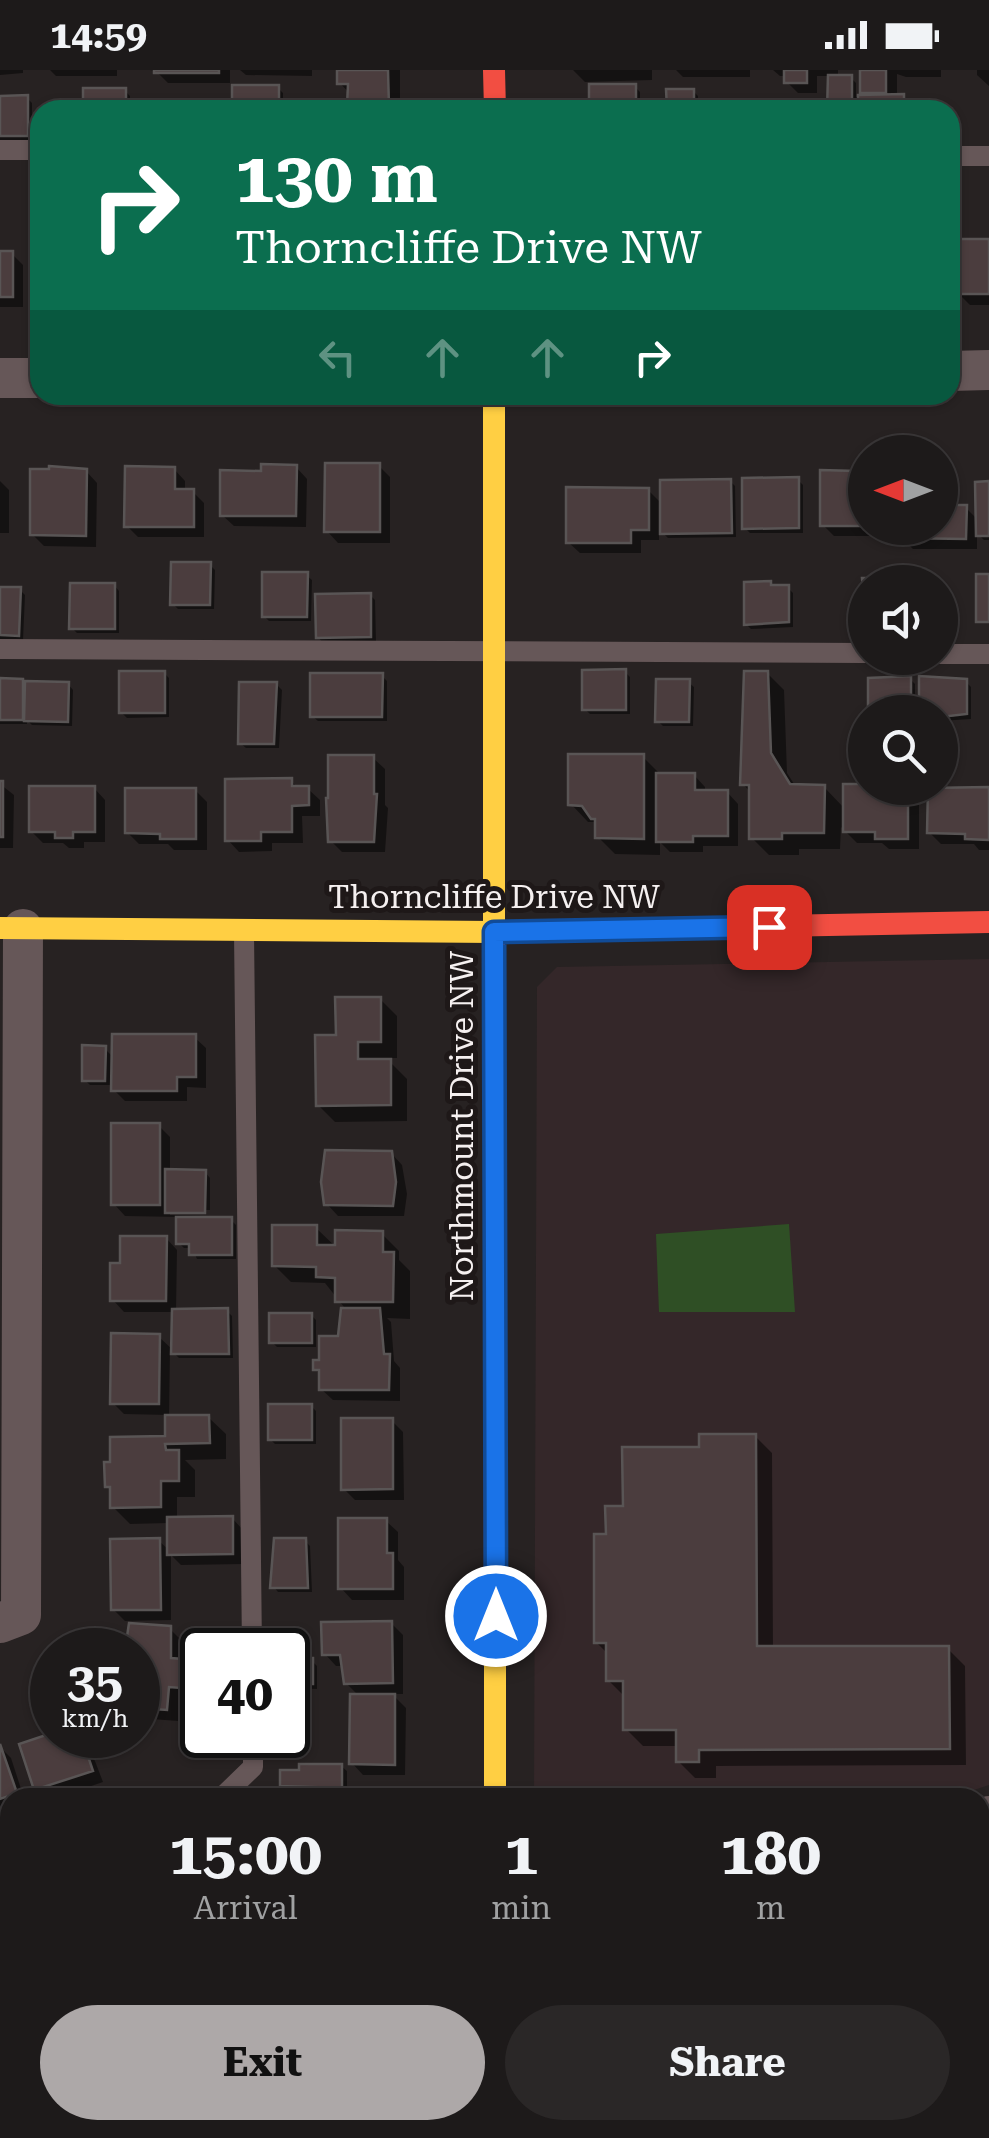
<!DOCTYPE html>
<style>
body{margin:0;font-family:"Roboto Serif",serif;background:#2a2727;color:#f1f3f6;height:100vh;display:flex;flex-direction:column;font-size:38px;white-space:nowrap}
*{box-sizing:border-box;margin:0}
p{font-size:32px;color:#a0a1a2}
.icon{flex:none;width:55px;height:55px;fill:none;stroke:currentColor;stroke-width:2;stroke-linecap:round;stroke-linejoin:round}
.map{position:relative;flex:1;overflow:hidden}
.side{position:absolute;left:0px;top:1718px;width:990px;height:352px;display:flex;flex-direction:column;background:#1d1a1a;border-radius:30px 30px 0 0;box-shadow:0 2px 8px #0004,0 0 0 2px #3b3839}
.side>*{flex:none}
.top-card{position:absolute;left:30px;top:30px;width:930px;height:305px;border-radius:30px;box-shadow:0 2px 8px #0004,0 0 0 2px #3b3839;background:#0b6e4f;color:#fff;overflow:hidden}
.needle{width:65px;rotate:270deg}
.buttons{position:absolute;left:848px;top:365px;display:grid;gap:20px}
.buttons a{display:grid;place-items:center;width:110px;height:110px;border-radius:50%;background:#1d1a1a;box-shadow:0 2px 8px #0004,0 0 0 2px #3b3839;font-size:50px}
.speed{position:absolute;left:30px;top:1558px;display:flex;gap:20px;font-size:50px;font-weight:700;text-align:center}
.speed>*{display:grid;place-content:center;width:130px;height:130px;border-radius:50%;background:#1d1a1a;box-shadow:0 2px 8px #0004,0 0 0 2px #3b3839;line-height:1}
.speed small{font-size:25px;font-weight:400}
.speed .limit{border:5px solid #111;border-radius:15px;background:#fff;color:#111}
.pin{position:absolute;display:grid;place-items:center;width:85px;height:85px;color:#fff;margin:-42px;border-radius:20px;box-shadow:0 5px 15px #0006}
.me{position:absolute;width:110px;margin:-55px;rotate:0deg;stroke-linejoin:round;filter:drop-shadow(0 0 8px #0008)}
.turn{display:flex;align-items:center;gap:35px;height:210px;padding:0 40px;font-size:45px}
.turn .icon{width:130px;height:130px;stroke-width:2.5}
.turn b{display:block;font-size:70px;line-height:85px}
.lanes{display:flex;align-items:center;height:95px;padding:0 40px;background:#0003;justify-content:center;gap:50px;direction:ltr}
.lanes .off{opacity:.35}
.eta{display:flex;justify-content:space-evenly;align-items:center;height:170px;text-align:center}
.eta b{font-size:60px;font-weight:700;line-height:70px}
.button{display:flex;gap:20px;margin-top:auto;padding:20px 40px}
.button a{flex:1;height:115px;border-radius:60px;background:#ada8a8;color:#111;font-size:40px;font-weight:700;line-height:115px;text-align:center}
.button a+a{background:#2a2727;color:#f1f3f6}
.status{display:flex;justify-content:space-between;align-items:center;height:70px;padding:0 50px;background:#1d1a1a;direction:ltr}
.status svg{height:28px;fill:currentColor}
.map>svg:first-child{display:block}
</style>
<div class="status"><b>14:59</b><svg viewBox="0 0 49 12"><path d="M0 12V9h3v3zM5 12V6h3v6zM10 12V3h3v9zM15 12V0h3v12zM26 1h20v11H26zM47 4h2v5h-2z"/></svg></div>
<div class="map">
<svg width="989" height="2068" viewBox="0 0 989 2068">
<rect width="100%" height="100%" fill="#272222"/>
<!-- built -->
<path fill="#342729" d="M989,889V1715L950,1728H534L537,917L557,897Z
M989,1788V2068H535L534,2060H980V1791Z"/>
<!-- green -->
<path fill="#2f4f25" d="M789,1154L795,1242H659L656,1164Z"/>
<!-- shadow -->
<path fill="#0007" d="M0,0H23V3L0,5Z
M50,0H117V6H56Z
M150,0H230V13H168L156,1Z
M240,0H312V6L246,5Z
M340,0H400V40H354L350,35V24L340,13Z
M652,0V10L585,12L573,0Z
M676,0H750V7H683Z
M773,0H838V8H851L856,13V27H867L862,22V0H941V7H906L897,4V27H903L908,32V40H830L831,6H817V23H798L787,12V6H780Z
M977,0H989V16L977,5Z
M635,17L640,22V40H592Z
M278,18L283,23V40H235Z
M125,21L130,26V40H85Z
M693,21L698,26V40H669Z
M0,28H27L32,33V70H0Z
M989,171V235H970L958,223Z
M0,184H12L23,195V237H0Z
M379,396L390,407V473H338L327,461Z
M296,397L307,409L306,457L234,456L222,445L264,403Z
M174,399L185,411V422H193L204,433V467H138L127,456Z
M86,401L97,413L96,477L44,476L32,464Z
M856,403L865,409V458H940V404H947L959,415L958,438H966L978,450L989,414V470H984L977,463V479H913L900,466H834L822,454Z
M798,410L803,415V463H750L745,458Z
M0,411L9,420V463H0Z
M730,411L735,416L736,467L668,468L659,459V470H641V483H580L568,472L648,420L663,435Z
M210,495L215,500L214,539H178L173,534Z
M306,505L312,510L311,551H269L264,546Z
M114,515L119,521V563H77L72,558Z
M788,518L793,523V557L751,559L746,554Z
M0,520H20L25,525L23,570L0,569Z
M940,521L943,524L942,566H940Z
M370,525L375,530L376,572L323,573L318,567Z
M625,602L630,607V644H590L585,639Z
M164,603L169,608V647L127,648L121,642Z
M767,603L784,620L787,703L796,717H824L845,739L865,716L909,718L919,728V779H889L882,773H857L841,757L840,779H799V785H769L752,768V724L743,714Z
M382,606L387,611V651H318L312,646Z
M910,609L915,614V642H870V610Z
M921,609L966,612L971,617V649L940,651V642H921Z
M0,611H22L28,618L68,614L73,620L72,656L32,655L27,650V654H0Z
M688,612L694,617L693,656H663L658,651Z
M276,614L282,620L279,678H246L240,673Z
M643,687L661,705H694L705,717V722H727L738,734V776H703V782H670L660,772V785L615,784L598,767V752H588L571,734Z
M373,688L385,699V735L388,738L385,782H342L331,771Z
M291,711L299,719H308L320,730V746H302L303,773H272V781L239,782L228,770Z
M0,714L14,725L13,778H0Z
M94,718L105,730V772H84V778H69L63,773H43L31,761Z
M195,720L207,732V780H174L168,774H139L127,762Z
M989,720V780H979L974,774H941L929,762Z
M380,929L397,946V988H386L407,1009V1051L335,1052L318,1035L339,967Z
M194,967L206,978V1018L187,1017V1031H125L114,1020V1015H90L85,1010L104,978L114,988Z
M159,1056L170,1067V1102H205L210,1108V1140H170V1145L210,1146V1150H231L236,1155V1189H197L192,1178H184L179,1173V1147L125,1146L114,1134Z
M391,1083L402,1095L407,1124L404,1146H338L327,1134Z
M316,1158L337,1178L382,1164L399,1181V1190L410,1201V1249L387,1248L391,1252L394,1291L400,1298V1331L333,1330L321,1319V1305L315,1299L341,1269L344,1237L325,1213L291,1212L274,1195Z
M166,1168L177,1180L176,1242L227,1241L232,1246L233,1288H179L170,1279L169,1348L208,1347L226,1364V1389L185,1390L195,1400V1427H177V1449L232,1448L243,1460L244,1494L181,1495L171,1485V1550L125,1551L113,1539L159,1471L170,1481L169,1453L130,1454L113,1437L112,1421L107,1416L168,1368V1345L124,1344L113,1333L158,1266L174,1281V1242H124L113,1230L123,1196Z
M311,1245L316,1250V1277H277L272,1272Z
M311,1336L316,1341V1374H275L270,1369Z
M392,1351L403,1362L404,1430H355L344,1419Z
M755,1366L772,1383L773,1579H948L965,1596L966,1695L716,1696V1708H695L678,1691V1676H643L626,1659L625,1627L608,1610V1584L596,1572L608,1466L625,1439L702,1379Z
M386,1451L398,1462V1490L404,1497V1530H352L341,1518Z
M305,1471L310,1476L312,1522H278L273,1516Z
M391,1553L403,1565V1624H392L406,1638L405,1705H363L352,1693L359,1626L346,1613L344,1596H336L325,1584Z
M169,1558L181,1570V1591L195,1592L202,1599V1629L180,1628L178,1651L138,1648V1580H128Z
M288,1590L312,1591L317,1596V1619L288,1618Z
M53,1665H85L103,1712L56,1728H45L36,1719Z
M0,1677L11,1688L24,1728H10V1740L0,1743Z
M341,1696L347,1701V1722L288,1721L282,1715L301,1702Z
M980,1842L986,1848L989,1879V1982H980Z"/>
<!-- building -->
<path fill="#4b3d3e" stroke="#595555" stroke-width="2.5" d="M154,0H219V3H154Z
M337,0H388L389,37L347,36L348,14H337Z
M784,0H807V13H784Z
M860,0H886V23H860Z
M828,5H852V40H827Z
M589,14H636V40H589Z
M232,15H279V40H232Z
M83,18H126V40H83Z
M666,19H694V40H667Z
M904,24V40H858V25Z
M28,25V66H0V26Z
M956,169H989V224H956Z
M0,181H13V227H0Z
M325,393H380V462H324Z
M261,394L297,395L296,446H220V400L261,401Z
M49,396L87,399L86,466L30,465V399H49Z
M125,396L175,397V419H194V457H124Z
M820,400L857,401V407H865V456H820Z
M940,401H948V435H967L966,469L898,468L899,458H940Z
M799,407V458L742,459V408Z
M731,409L732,463L660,464V410Z
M989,411V466H976L975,412Z
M566,417L649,418V460H631V473H566Z
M171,492H211L210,535H170Z
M262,502H308L307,547H262Z
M976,504H989V552H976Z
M862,508H889V512H865V547Z
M771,511V515H789V552L744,555V512Z
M70,513H115V559H69Z
M0,517H21L19,566L0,565Z
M371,523V567L316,568L315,524Z
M626,599V640H582V600Z
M119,601H165V643H119Z
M744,601H768L771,683L790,714L825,715L824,763H782V769H749V715H740Z
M310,603H383L382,647H310Z
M911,606V642H868V608Z
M919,606L967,609V644L940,647V642H919Z
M0,608L23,609V650H0Z
M656,609H690L689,652H655Z
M25,611L69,612L68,652L24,651Z
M239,612H277L274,674H238Z
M568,684H644V769L595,768V749H591L582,736L568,735Z
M328,685H374V724H377L374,772H328L326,728H328Z
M656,703H695V720H728V766H693V772H656Z
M292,708V716H309V735L292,736V762H261V771H225V709Z
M0,711H3V767H0Z
M843,714H865V718H908V769H875V762H843Z
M29,716H95V762H73V768H55V762H29Z
M989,717V770L965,769V764L927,763L928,718Z
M125,718H196V769H160V764L125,763Z
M335,927H381V972H358V989H391V1035L316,1036L315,965H336Z
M112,964H196V1007H177V1021H111Z
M82,975L106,976L105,1011H82Z
M111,1053H160V1135H111Z
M325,1080L392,1081L396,1112L393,1136L324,1135L321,1112Z
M165,1099L206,1100L205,1143H165Z
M176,1147H232V1185H189V1174H176Z
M272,1155H317V1175H335V1160L383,1161V1182H394L393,1232H335V1208L316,1207V1197L272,1196Z
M120,1166H167L166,1231H110V1193H120Z
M228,1238L229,1284H171L172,1239Z
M341,1238H380L384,1284H390L389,1320H319V1300H313V1290H319V1266H338Z
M269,1243H312V1273H269Z
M111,1263L160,1264L159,1334H110Z
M268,1334H312V1370H268Z
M165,1345H209L210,1373L165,1374L166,1380H179V1411H161V1437L110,1438V1417H105L104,1392H110V1367L165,1366Z
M341,1348H393V1419L341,1420Z
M699,1364H756L757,1576H949L950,1679L699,1680V1692H676V1660H623V1611H606V1573H594V1464H606L605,1436H623L622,1377H699Z
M233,1446V1484L167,1485V1447Z
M338,1448H387V1483H393V1519H338Z
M160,1468L161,1540H111L110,1469Z
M274,1468H306L308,1518H270Z
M392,1551L393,1613L344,1614L340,1585H322L321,1552Z
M129,1553L171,1556V1588L196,1590L194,1619L169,1617L167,1640L138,1638V1580H125Z
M288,1588H313V1614H288Z
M350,1624H395V1695L349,1694Z
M52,1663L81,1665L93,1701L34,1720L19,1674Z
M0,1674L17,1723L0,1729Z
M299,1694H342V1718L280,1716V1700H299Z
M277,1720L319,1725V1728H276Z
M989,1876V1948H980V1965V1881Z
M10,1895V1971H7L0,1947V1898Z
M282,2060H298L301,2068H257Z
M322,2060H401L403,2068H325Z"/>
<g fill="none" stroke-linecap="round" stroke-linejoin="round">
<!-- lane -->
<path stroke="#665758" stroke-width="20" d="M0,80H40
M950,86H989
M0,579L865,583
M940,584H989
M244,862L252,1580
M221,1728L253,1697V1665
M0,1817L10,1814"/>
<!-- street -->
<path stroke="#665758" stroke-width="40" d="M950,301L989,300
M0,308H40
M0,1553L21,1545L23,859
M980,1749L989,1746
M0,2055L10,2052"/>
<!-- slow -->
<path stroke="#ffcf43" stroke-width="22" d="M494,325V870
M0,858L494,862L672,858
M495,1534V1728
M495,2060V2068"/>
<!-- jam -->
<path stroke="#f24e42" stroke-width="22" d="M494,0L495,40
M672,858L989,852
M494,870L495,1534"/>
</g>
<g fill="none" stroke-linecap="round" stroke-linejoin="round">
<!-- route casing -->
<g stroke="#114b97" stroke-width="25">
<path id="route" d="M496,1546L494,862L769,857"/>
</g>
<!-- route -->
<use href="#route" stroke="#1a73e8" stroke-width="18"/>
</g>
<g text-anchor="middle" stroke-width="10" stroke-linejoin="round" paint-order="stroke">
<!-- street labels -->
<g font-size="32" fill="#f5f0f0" stroke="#1e1818">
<text x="494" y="838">Thorncliffe Drive NW</text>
<text transform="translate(462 1056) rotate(-90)" y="11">Northmount Drive NW</text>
</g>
</g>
</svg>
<div class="buttons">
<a><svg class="needle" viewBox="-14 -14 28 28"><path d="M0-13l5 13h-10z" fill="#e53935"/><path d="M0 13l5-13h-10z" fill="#a0a1a2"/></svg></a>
<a><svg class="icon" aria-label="sound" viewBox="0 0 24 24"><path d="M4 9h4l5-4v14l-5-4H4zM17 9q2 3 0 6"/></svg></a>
<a><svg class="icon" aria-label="search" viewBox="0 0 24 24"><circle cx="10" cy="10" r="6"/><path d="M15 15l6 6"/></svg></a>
</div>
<div class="speed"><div>35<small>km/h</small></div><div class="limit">40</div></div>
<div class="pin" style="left:769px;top:857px;background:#d93025"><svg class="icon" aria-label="arrive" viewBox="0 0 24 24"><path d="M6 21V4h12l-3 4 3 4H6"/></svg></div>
<svg class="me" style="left:496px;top:1546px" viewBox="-20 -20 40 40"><circle r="17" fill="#1a73e8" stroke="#fff" stroke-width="3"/><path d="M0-11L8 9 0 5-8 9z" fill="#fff"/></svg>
<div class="top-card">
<div class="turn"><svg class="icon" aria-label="right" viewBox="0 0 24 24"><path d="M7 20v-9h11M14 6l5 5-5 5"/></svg><div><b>130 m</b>Thorncliffe Drive NW</div></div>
<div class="lanes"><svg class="icon off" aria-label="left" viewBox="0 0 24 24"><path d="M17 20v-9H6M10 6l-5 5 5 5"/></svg><svg class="icon off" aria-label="ahead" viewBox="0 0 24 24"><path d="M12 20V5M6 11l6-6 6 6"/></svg><svg class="icon off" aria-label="ahead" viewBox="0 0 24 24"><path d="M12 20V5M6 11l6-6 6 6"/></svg><svg class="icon" aria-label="right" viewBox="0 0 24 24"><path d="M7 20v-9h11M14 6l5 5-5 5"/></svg></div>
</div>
<section class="side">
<div class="eta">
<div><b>15:00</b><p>Arrival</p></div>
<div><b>1</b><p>min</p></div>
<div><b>180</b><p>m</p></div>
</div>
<div class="button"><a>Exit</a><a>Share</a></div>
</section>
</div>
